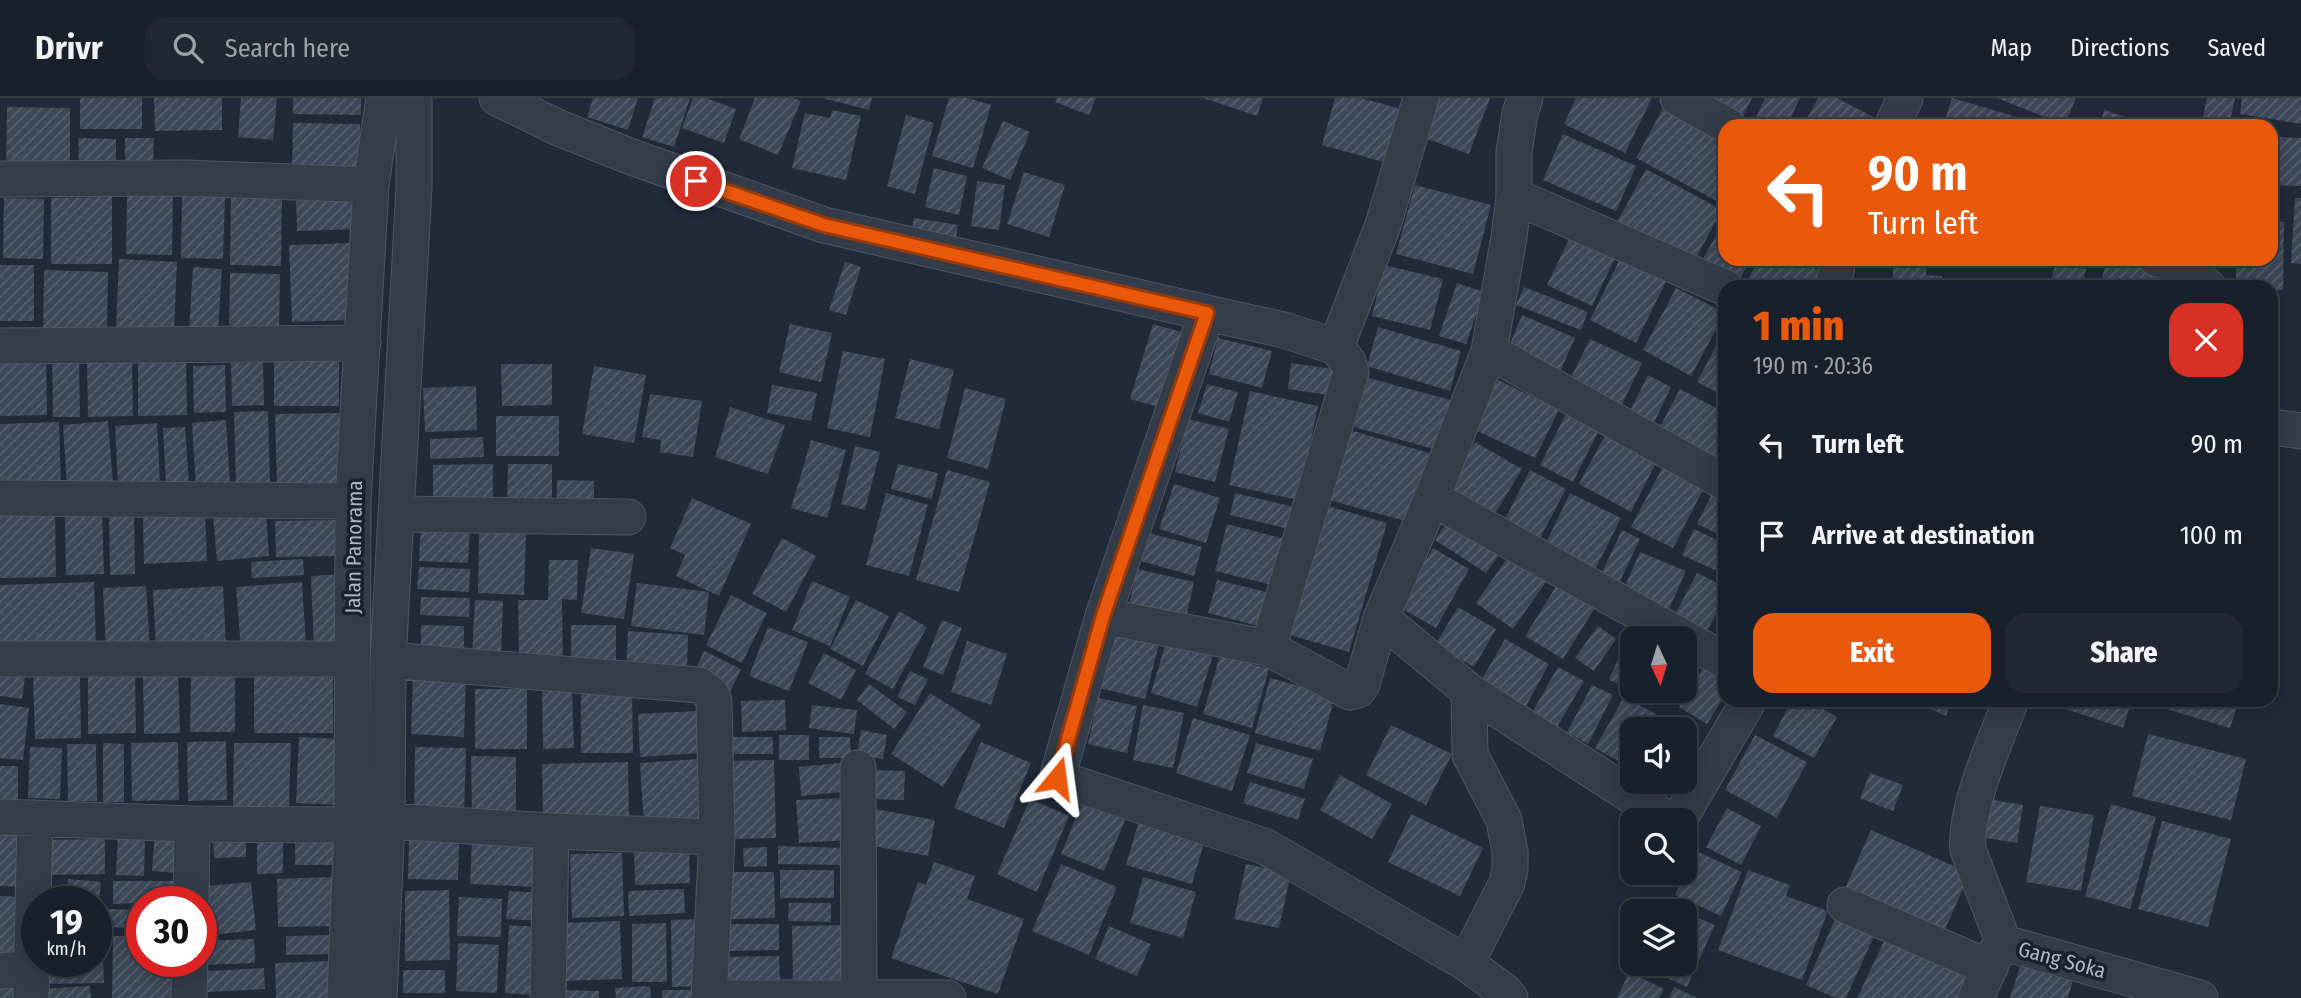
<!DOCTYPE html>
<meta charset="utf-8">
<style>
body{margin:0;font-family:"Fira Sans Condensed",sans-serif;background:#212834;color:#f1f3f6;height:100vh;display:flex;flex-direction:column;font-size:26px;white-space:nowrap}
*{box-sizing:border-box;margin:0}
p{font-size:23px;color:#9fa3a9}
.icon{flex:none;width:38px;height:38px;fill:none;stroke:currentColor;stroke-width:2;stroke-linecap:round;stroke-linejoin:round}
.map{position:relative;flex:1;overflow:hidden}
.panel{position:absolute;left:1718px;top:182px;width:560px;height:427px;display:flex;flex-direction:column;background:#18202c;border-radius:21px;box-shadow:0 4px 18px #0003,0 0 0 2px #363e48}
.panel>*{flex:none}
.top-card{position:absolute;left:1718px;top:21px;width:560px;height:147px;border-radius:21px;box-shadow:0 4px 18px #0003,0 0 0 2px #363e48;background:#ea580c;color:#fff;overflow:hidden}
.needle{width:46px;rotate:176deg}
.controls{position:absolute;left:1620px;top:528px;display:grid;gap:14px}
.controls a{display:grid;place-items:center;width:77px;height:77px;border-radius:14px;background:#18202c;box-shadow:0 4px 18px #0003,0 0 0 2px #363e48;font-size:35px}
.speed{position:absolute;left:21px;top:788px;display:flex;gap:14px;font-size:35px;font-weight:700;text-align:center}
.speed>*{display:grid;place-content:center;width:91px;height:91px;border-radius:50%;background:#18202c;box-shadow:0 4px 18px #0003,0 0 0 2px #363e48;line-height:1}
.speed small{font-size:18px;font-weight:400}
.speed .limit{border:10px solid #d22;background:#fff;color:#111}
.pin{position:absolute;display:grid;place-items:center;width:60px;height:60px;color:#fff;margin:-30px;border:4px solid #fff;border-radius:50%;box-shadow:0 2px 7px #0007}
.me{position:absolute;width:77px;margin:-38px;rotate:16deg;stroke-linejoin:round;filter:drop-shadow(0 0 5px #0008)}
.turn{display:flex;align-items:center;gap:24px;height:147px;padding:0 35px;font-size:32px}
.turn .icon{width:91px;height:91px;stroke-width:2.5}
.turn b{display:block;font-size:49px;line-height:60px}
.round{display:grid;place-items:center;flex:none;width:74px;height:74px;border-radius:21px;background:#212834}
.headline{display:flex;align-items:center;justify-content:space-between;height:119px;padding:0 35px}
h1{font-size:42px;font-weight:800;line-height:52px;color:#ea580c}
.cta{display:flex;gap:14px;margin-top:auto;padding:14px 35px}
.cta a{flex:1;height:80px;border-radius:21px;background:#ea580c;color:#fff;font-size:28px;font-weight:800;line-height:80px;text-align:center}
.cta a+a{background:#212834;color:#f1f3f6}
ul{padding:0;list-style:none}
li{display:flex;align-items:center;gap:21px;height:91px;padding:0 35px}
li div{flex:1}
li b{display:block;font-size:26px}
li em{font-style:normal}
header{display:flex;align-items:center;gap:42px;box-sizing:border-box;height:98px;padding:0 35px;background:#18202c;border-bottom:2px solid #363e48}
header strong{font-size:33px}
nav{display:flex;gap:38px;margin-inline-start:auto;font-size:24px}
.search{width:490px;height:63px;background:#212834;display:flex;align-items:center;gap:18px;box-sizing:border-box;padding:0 24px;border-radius:21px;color:#9fa3a9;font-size:26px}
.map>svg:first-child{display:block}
</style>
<header>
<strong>Drivr</strong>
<div class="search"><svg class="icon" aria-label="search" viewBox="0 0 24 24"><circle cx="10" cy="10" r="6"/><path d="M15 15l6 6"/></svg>Search here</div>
<nav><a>Map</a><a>Directions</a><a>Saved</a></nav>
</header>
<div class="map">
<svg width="2301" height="900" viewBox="0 0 2301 900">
<defs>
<pattern id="building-hatch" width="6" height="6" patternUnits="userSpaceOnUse" patternTransform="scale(1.75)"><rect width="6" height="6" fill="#3c4859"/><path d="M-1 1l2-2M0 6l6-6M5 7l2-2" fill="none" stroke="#56606f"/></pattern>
</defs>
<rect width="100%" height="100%" fill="#202a3a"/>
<!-- building -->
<path fill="url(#building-hatch)" d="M80,0H142V31H80Z
M154,0H222V32L155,33Z
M241,0H277L273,42L238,39Z
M293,0H361V17L293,16Z
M593,0H638L628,32L587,19Z
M655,0H690L674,49L642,39Z
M693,0H706L736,11L724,45L682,30Z
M755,0H793L801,3L778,57L739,41Z
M823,0H872L869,12Z
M949,0H968L991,7L973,70L932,58Z
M1057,0H1096L1089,17L1055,4Z
M1203,0H1263L1257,18Z
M1335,0H1361L1408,13L1394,67L1322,47Z
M1434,0H1490L1469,56L1419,38Z
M1576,0H1652L1625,55L1564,26Z
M1716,0H1752L1741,22L1712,7Z
M1765,0H1800L1787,28H1752Z
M1818,0H1837L1875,20L1871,28H1803Z
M1952,0L2041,26L2040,28H1943Z
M1997,0H2076L2065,27Z
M2207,0H2235L2229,28L2202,23Z
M2242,0H2301V26L2240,16Z
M1667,3L1726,35V108L1636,60Z
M7,9L70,10V72H6Z
M832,12L861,18L846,82L792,70L805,15L830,20Z
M2104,12L2138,23L2136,28H2099Z
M906,17L934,25L915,96L887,88Z
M1003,23L1030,34L1010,82L982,70Z
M293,25L360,26V71H292Z
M1563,36L1636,68L1616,113L1543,82Z
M2272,39L2301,40V88L2272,87Z
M78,40L116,41V67H79Z
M125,40H154L153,63H125Z
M934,70L967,78L959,117L925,109Z
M1646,71L1722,112L1690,171L1614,130Z
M1024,74L1065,87L1049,139L1007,126Z
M977,83L1005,87L999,132L971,128Z
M1415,87L1491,107L1473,176L1396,156Z
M127,96L173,97L172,157L126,156Z
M182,98L225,99L223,161L181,160Z
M112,99V166H51V100Z
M4,100L44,101L43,161L3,160Z
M231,100H282L281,168L230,167Z
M2295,100H2301V166L2291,165Z
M358,101L359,131L297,133L296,103Z
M1726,119V161H1751L1736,188L1699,168Z
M914,120L958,127L954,151L910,145Z
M2272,124H2284L2283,192H2272V189H2236V161H2272Z
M1574,131L1619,152L1592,208L1547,187Z
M353,145L356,222L292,224L289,147Z
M1622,157L1668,179L1636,245L1590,222Z
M119,161L177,164L174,233L116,230Z
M1759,161H1797L1823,175L1815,189H1746L1744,188Z
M2107,161L2179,177L2176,189H2100Z
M845,164L861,169L846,217L829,212Z
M2056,164L2086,171L2082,189H2049Z
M1893,165L1927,166L1926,177L1942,178V189H1893Z
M0,167H34V223H0Z
M1384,167L1443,181L1430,232L1372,218Z
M193,169L222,171L218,233L189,232Z
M44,172L108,174L107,233L43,232Z
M230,175L280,176L279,236L229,235Z
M1457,185L1484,194L1466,246L1439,238Z
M1524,189L1588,214L1581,232L1516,207Z
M1676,190L1725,215L1691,278L1643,252Z
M1522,217L1575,240L1559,276L1507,253Z
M790,226L832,235L821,284L779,274Z
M1153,226L1182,234L1159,309L1130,301Z
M1378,229L1461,253L1450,293L1367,268Z
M1726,229V299L1697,284Z
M1218,240L1272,253L1262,290L1209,276Z
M1590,241L1642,265L1620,310L1568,285Z
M843,253L885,261L870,339L827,330Z
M52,259H79L80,319H53Z
M186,259L187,317L138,318V260Z
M132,260L133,318L88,319L87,261Z
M910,261L954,272L939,331L895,320Z
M0,262H46L47,317L0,318Z
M274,262H339V308H274Z
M263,264L264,307L232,308L231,265Z
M1291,265L1339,272L1335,298L1288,291Z
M501,266H552V307L502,308Z
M225,267L226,314L194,315L193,268Z
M594,268L646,277L634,345L582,336Z
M1648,277L1671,289L1653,327L1629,315Z
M1368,280L1451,302L1437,352L1354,329Z
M1498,282L1559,312L1535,360L1473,331Z
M1207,286L1238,294L1229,324L1198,315Z
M772,287L817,295L811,323L767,315Z
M476,288L477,332L425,334L423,290Z
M965,290L1006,301L988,371L947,360Z
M1680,291L1726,315V372L1656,336Z
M1250,293L1318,308L1298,402L1229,387Z
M650,296L702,303L693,359L660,354L661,342L642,339Z
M730,309L785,327L768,376L715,359Z
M1569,310L1602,326L1573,384L1540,367Z
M268,313L270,388L236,389L234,314Z
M339,315L340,389L277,391L275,316Z
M496,318H559V358H496Z
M1188,321L1229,331L1215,384L1175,374Z
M226,322L230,387L196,389L192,325Z
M108,323L113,386L67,389L63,327Z
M59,324L61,389L0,391V326Z
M157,325L160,385L118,387L115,328Z
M1610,328L1661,355L1631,414L1579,386Z
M185,329L189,386L166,387L163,330Z
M1346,331L1429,355L1409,424L1325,401Z
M483,339L484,359L430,361V341Z
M811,342L846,352L827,420L791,410Z
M1475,344L1522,371L1493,419L1447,392Z
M855,348L880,354L865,412L841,406Z
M1666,363L1707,384L1673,450L1631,429Z
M493,366V400L433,402V367Z
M508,366H552V401H507Z
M898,366L938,375L932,401L891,391Z
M947,372L990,384L959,494L916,482Z
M1530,372L1566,391L1539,442L1504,423Z
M557,382L594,383V408L557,406Z
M1174,386L1220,400L1206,445L1159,431Z
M1714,392L1726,398V440L1697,426Z
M886,395L928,407L909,478L866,467Z
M1235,395L1298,410L1293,432L1230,417Z
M1570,395L1621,420L1595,472L1545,447Z
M692,400L751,426L719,498L676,478L685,457L670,450Z
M1321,406L1387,425L1349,554L1283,535Z
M55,414L56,479L0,480V415Z
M205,415L207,463L144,466L143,418Z
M266,415L269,458L217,463L213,419Z
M102,417L104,476L66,477L65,418Z
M109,417H134L135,476L110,477Z
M1449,421L1500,455L1486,475L1435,442Z
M342,422V458L276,459L275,423Z
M421,426L470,429L468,465L419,463Z
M1227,426L1288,442L1276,488L1215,473Z
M479,431L526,433L524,497L478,495Z
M1694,431L1726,446V455L1717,473L1682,457Z
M1622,432L1640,441L1620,483L1602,474Z
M1149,435L1202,449L1194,478L1141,463Z
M782,440L816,458L786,514L752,496Z
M591,450L634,456L624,521L581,515Z
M1433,450L1469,471L1436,530L1399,509Z
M1640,454L1686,473L1668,513L1623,493Z
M1510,456L1548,481L1513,531L1476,505Z
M303,461L304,477L252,480L251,464Z
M549,462H578L577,502L562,501L563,560H519L518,502H548Z
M419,469L470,471L469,494L417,491Z
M1137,471L1194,484L1186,520L1129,507Z
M1697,475L1726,489V498L1704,538L1672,522Z
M344,476L347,548L314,549L311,478Z
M1217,482L1270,495L1262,529L1208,515Z
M1560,482L1598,505L1563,561L1525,538Z
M812,483L850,499L830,548L792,532Z
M94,484L96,549L0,552V487Z
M302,484L306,547L241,552L236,489Z
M637,485L709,494L704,537L631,528Z
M146,488L150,551L106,553L103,490Z
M223,488L226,546L156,550L153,492Z
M731,497L767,515L742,565L706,547Z
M421,499L470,500L469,519L420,517Z
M475,502L503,503L501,558L472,557Z
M856,502L889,518L863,568L830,551Z
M1458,509L1496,531L1474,569L1435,547Z
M899,513L927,529L893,591L865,576Z
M942,522L962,530L943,577L923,569Z
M421,527L464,528V560L421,559Z
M571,527H616V569H571Z
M1598,528L1616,541L1594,573L1575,560Z
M768,529L808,544L789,593L749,578Z
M1631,530L1656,541H1633V592L1609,582Z
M1115,531L1160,542L1145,601L1099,590Z
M628,533L688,537L687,576L626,573Z
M1168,537L1215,551L1197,609L1151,595Z
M1505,541L1549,566L1526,608L1481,583Z
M967,543L1007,556L991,607L951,594Z
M704,553L741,571L729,596L692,578Z
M824,555L856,572L841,602L808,585Z
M1220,557L1269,571L1252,630L1203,616Z
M1708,562L1726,573V595L1707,626L1679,609Z
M0,568L26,571L22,601L0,598Z
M1558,569L1584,583L1557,629L1532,615Z
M178,572L180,635L144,636L143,573Z
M135,573L136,635L88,636V574Z
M910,573L928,581L915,607L897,599Z
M33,574H80L81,640L35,641Z
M254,575L333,576V635H254Z
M191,578H235V634H190Z
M413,579L466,581L464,639L411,636Z
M1270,580L1335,598L1320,653L1255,635Z
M869,586L907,614L894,631L857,602Z
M1592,587L1613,597L1588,646L1567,634Z
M572,590L574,650L543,651L542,591Z
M475,591H527V651H475Z
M581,592H632L633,655H581Z
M1635,593H1673L1668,607Z
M930,595L981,627L943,689L891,656Z
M1624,599L1656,616L1648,632H1633V659L1628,668L1595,650Z
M1098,600L1137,608L1127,655L1088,646Z
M785,602L786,632L742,634L741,603Z
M1792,602H1806L1837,619L1814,660L1773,638Z
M1909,602H1952L1946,618Z
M2052,602H2132L2123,630L2051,606Z
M2151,602H2239L2230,630L2150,606Z
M0,606L29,610L23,662L0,660Z
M812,607L857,612L854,636L809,630Z
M1143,607L1184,615L1173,670L1133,662Z
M696,613L699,655L640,659L638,616Z
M1666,618L1700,637L1685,662V632H1658Z
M1193,620L1250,637L1232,693L1176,675Z
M1391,627L1452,656L1426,707L1366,677Z
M861,632L887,637L883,661L857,657Z
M2148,636L2246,661L2231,722L2132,698Z
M779,637H809V662H779Z
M1755,637L1807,664L1777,720L1725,692Z
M299,639L343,641L340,707L296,705Z
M729,639H773V656H729Z
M819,639H850L851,660H819Z
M226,643L227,702L188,703L187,644Z
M178,644L179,702L132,703L131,645Z
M981,644L1031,665L1004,730L954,710Z
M103,645L124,646V704H103Z
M234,645H291L289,709L233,708Z
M1256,645L1313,661L1304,691L1247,675Z
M67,646H96L97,703H68Z
M30,649L62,650L60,701L28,700Z
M415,649L466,650L464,717L414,716Z
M471,658L516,659V717H472Z
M698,661L702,723L644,727L640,665Z
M774,662L776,740L725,741L723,663Z
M628,664L629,720L543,723L542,666Z
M849,664L852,693L801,698L799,669Z
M0,668H18V709H0Z
M872,672L905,673L904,702L871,701Z
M1870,675L1903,687L1893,713L1860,700Z
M1340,677L1392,706L1372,741L1320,712Z
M1250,684L1305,701L1298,722L1243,705Z
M849,700L851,742L799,745L796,702Z
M1084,700L1127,717L1104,773L1061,756Z
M1981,700L2023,707L2017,745L1974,738Z
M1030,701L1069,718L1037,794L997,776Z
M2111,706L2156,719L2130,811L2085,798Z
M2040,708L2094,717L2081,793L2026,784Z
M870,710L935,722L928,758L863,746Z
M1727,710L1761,728L1741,767L1706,749Z
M1411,716L1483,750L1460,798L1388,764Z
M1140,719L1206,738L1192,786L1126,767Z
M2162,723L2231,741L2208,829L2138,811Z
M1871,732L1970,775L1942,838L1843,795Z
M0,734H24L22,789L0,788Z
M155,734L181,736L177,775L152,773Z
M118,735L145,736L144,778L116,777Z
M246,738V759L214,760L213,739Z
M257,739H283V775L257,776Z
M105,741V776L43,777V742Z
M409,742L459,743L458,782L408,781Z
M295,744H339V767H295Z
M472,744L540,746L539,789L470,786Z
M778,748L847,750V767L778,766Z
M689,749L690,785L635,787L634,751Z
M767,749V768L744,769L743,750Z
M1696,753L1742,774L1721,818L1675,797Z
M622,755L624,818L572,820L570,756Z
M934,764L975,778L967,801L1024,821L998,896L891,860L918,784L926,787Z
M1061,766L1117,789L1089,857L1032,833Z
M1246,766L1291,775L1279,830L1234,821Z
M780,772H834V800H780Z
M1748,772L1790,787L1786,798L1828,813L1802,882L1718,852Z
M725,774H774L775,820L725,821Z
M332,779L333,828L278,829L277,781Z
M1143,779L1196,794L1183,840L1130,825Z
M68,781L101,784L98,812L96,803H66Z
M113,783H179V803L113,806Z
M251,784L256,832L212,837L207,788Z
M684,791L685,815L629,818L628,793Z
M449,792L450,862L405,863V793Z
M509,793L544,795L542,823L506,821Z
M0,798L25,799L23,861L0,860Z
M459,799L502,801L501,839L457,838Z
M789,805H831V824L788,823Z
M1840,810L1879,827L1846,900H1836L1806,887Z
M106,811L142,812V830L105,829Z
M1685,814L1715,827L1687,889L1636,866H1685Z
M700,821L702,888L672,889L671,822Z
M620,823L622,881L564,883L562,825Z
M666,825L667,884H632V826Z
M723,826H779V852L723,853Z
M509,827L539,829L535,897L505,895Z
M846,827L847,889H793L792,828Z
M1109,828L1151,846L1137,878L1095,861Z
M331,837V856L286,857V838Z
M113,838H142V863H177L176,900H112Z
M1886,839L1972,878L1961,900H1857Z
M254,841L255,865L205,867L204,843Z
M458,845L499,847L497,895L456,893Z
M779,858L780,885L721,886V859Z
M2023,859L2075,874L2068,900H2010Z
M103,862L104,885L43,886V863Z
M334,863L335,900H276L275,865Z
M264,870L265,891L208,894L206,873Z
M403,872H445V895H403Z
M1629,874L1664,891L1659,900H1617Z
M0,888H18V900H0Z
M90,888L91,900H41L40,891Z
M650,888L651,900H616L615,890Z
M1674,889L1697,900H1669Z
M558,892L599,893V900H558Z
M662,892H698L699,900H662Z"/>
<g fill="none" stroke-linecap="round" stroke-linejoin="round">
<!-- street casing -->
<g stroke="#4f5765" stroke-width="37">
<path id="street" d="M497,0L559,30L629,58L824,127L1207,215L1103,518L1057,680L1264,748L1466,865L1504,893L1510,900
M1678,0L1728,28
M1892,28L1905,0
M0,81L186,80L371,87
M1514,98L1726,190
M2157,161L2182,168L2208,189
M1834,189L1838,161
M1207,215L1284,232L1336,249L1348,264L1351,274L1268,550
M0,248L363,245
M1336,249L1383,127L1421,0
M1489,253L1726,385
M2272,329L2301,333
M0,400L353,403
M1432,400L1726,563
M398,416L628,419
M1103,518L1268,550L1350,594L1358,592L1362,586L1381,520L1432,400L1489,253L1509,139L1514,98V54L1520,15L1525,0
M1381,520L1469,593L1669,722L1676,721L1683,715L1749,602
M0,561H352
M388,562L699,587L711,596L714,603L717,739L709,900
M858,670L859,900
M0,719L192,726L352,727
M387,723L551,733L717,739
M191,803L192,726
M1845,807L1990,870
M2005,848L1968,752C1964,711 1996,642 2011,602
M2005,848H2015L2200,900
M1466,865L1507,785L1510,771V754L1504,722L1470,657L1469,593
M0,873L32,870
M31,900L35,720
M189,900L190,863
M345,900L352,727L353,403L371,87L384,0
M379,900L387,723L388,562L414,89V0
M548,900L551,733
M710,900H948
M1976,900L1996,854L2001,851"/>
</g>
<!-- street -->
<use href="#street" stroke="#343c4a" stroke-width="35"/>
</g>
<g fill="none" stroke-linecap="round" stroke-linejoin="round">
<!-- route casing -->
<g stroke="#983908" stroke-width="18">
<path id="route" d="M696,83L824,127L1207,215L1103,518L1057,680"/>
</g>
<!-- route -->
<use href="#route" stroke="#ea580c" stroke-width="12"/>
</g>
<g text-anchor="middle" stroke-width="7" stroke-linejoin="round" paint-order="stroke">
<!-- street labels -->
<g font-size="21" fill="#afb7c6" stroke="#1a212e">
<text transform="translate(354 449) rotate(-89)" y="7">Jalan Panorama</text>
<text transform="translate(2062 862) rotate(15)" y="7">Gang Soka</text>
</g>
</g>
</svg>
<div class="controls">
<a><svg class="needle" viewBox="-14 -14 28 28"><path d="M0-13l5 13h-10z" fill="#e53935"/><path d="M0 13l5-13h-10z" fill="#9fa3a9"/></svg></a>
<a><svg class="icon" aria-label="sound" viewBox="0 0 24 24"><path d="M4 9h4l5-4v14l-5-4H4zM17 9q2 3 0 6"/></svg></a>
<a><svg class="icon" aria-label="search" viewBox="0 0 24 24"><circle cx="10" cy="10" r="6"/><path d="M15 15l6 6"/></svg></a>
<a><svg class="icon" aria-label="layers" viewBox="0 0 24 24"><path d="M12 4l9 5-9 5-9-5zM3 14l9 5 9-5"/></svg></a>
</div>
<div class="speed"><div>19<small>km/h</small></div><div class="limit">30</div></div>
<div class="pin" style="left:696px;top:83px;background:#d93025"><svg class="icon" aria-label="arrive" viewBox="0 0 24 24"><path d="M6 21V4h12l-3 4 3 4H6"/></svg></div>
<svg class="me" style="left:1057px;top:680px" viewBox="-20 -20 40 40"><path d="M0-17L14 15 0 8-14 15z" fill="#ea580c" stroke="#fff" stroke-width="4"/></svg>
<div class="top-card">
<div class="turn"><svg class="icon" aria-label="left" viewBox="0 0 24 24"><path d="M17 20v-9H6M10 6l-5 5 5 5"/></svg><div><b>90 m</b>Turn left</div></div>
</div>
<section class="panel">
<div class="headline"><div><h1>1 min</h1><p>190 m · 20:36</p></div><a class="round" style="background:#d93025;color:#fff"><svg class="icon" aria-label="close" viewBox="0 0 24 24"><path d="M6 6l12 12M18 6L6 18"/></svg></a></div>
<ul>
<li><svg class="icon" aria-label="left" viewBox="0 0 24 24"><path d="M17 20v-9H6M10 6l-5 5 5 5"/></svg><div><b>Turn left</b></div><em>90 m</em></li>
<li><svg class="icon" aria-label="arrive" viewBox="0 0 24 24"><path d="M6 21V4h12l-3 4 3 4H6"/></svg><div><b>Arrive at destination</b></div><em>100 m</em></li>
</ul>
<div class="cta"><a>Exit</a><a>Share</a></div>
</section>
</div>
